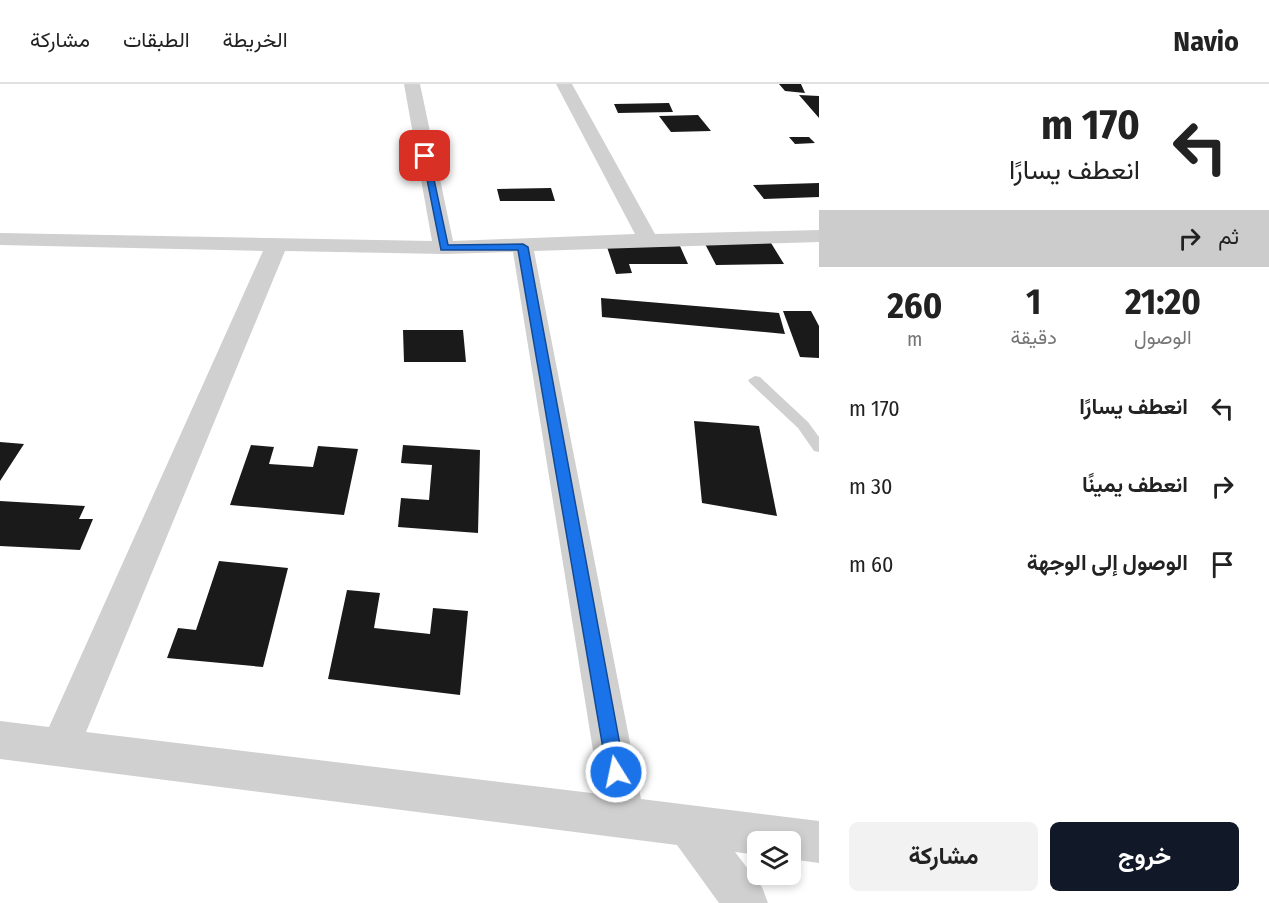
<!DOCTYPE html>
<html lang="ar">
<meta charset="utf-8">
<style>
body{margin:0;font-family:"Fira Sans Condensed",Vazirmatn,sans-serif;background:#f2f2f2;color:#222;direction:rtl;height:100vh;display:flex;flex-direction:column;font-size:22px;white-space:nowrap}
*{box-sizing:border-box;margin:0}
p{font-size:20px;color:#767676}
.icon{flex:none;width:33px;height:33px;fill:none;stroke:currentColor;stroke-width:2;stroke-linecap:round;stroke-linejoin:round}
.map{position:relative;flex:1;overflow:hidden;direction:ltr}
.side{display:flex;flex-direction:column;background:#fff;width:450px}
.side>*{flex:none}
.hud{background:#fff;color:#222;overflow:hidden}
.buttons{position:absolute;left:747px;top:747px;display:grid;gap:12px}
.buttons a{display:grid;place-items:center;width:54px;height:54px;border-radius:9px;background:#fff;box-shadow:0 3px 9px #0003;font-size:30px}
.pin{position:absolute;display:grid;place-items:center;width:51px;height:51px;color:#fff;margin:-26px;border-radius:12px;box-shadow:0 3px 9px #0006}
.me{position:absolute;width:66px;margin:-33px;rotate:350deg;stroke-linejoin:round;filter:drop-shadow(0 0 4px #0008)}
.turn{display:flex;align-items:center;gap:21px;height:126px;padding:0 30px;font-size:27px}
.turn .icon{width:78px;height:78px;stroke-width:2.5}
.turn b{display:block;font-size:42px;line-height:51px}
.then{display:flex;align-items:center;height:57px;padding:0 30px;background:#0003;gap:12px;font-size:22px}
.eta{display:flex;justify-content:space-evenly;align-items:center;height:102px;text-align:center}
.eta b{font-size:36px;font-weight:700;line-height:42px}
.primary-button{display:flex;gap:12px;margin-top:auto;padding:12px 30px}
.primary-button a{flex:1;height:69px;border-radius:9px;background:#111827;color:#fff;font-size:24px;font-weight:700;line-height:69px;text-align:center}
.primary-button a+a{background:#f2f2f2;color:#222}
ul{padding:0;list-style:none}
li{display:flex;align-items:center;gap:18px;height:78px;padding:0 30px}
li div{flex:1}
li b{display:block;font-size:22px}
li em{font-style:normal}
header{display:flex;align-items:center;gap:36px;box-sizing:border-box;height:84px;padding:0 30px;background:#fff;border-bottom:2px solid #e0e0e0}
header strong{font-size:28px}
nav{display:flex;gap:33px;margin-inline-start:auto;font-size:21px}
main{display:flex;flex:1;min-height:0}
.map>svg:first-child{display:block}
</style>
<header>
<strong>Navio</strong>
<nav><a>الخريطة</a><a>الطبقات</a><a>مشاركة</a></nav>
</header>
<main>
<section class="side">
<div class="hud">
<div class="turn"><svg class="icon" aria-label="left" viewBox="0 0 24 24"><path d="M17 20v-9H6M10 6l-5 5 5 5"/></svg><div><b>170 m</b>انعطف يسارًا</div></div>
<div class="then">ثم<svg class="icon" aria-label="right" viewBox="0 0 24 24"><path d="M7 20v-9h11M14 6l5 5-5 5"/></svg></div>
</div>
<div class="eta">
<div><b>21:20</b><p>الوصول</p></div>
<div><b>1</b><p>دقيقة</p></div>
<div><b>260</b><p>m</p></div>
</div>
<ul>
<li><svg class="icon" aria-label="left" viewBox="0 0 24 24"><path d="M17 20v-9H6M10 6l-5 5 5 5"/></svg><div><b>انعطف يسارًا</b></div><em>170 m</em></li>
<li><svg class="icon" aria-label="right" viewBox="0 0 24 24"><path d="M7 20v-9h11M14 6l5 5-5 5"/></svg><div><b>انعطف يمينًا</b></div><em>30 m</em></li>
<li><svg class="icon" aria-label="arrive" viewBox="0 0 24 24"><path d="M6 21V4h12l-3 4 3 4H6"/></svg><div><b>الوصول إلى الوجهة</b></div><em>60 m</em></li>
</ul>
<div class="primary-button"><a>خروج</a><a>مشاركة</a></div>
</section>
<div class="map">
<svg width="819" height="819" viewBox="0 0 819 819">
<rect width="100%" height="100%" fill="#fff"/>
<!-- building -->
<path fill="#1a1a1a" d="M779,0H801L805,9L785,7Z
M799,11L819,12V34Z
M669,19L673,28L618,29L614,20Z
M698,31L711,47L671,48L659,32Z
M789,53H809L815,59L795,60Z
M819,99V113L764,115L753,101Z
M551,104L555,117H500L497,105Z
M771,159L784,180L716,181L705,160Z
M680,162L688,180H629L632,189L616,190L607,163Z
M601,214L779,229L785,250L602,233Z
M783,227H811L819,242V274L800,273Z
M403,246H463L466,278H404Z
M694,337L759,342L777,432L702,419Z
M0,358L24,360L0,397Z
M251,361L274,363L269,380L313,383L318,362L358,365L344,431L230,421Z
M403,361L480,366L478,449L398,443L401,414L429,416L432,381L401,379Z
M0,417L85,422L79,435H93L80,466L0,462Z
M219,477L288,484L263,583L167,574L178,544L196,546Z
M347,506L380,509L374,544L430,550L433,524L468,527L460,611L328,595Z"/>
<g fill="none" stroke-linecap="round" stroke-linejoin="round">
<!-- service -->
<path fill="#d0d0d0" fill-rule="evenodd" d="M755,292L760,293L808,338L819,353V368L814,367L798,344L750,299L748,296Z"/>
<!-- minor -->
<path fill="#d0d0d0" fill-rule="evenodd" d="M404,0H420L453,157L635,150L556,0H572L655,150L819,146V158L534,167L641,715L819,737V779L790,775V758H758V771L735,768L762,803L768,819H719L677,761L0,675V637L49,643L263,167L0,161V149L432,157ZM285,167L444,170L513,168L600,710L86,648Z"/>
</g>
<!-- route -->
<path fill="#1a73e8" stroke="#114b97" stroke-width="1.5" d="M422,70L429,72L448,161L523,160L528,163L625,688L622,695L616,697L609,695L607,688L518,166H441Z"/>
</svg>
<div class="buttons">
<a><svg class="icon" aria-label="layers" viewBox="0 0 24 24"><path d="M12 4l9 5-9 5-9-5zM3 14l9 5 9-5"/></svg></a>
</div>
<div class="pin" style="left:425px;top:72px;background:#d93025"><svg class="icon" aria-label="arrive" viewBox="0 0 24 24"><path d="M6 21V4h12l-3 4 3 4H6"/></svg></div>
<svg class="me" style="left:616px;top:688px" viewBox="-20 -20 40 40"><circle r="17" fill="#1a73e8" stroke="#fff" stroke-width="3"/><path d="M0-11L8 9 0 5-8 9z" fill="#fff"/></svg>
</div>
</main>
